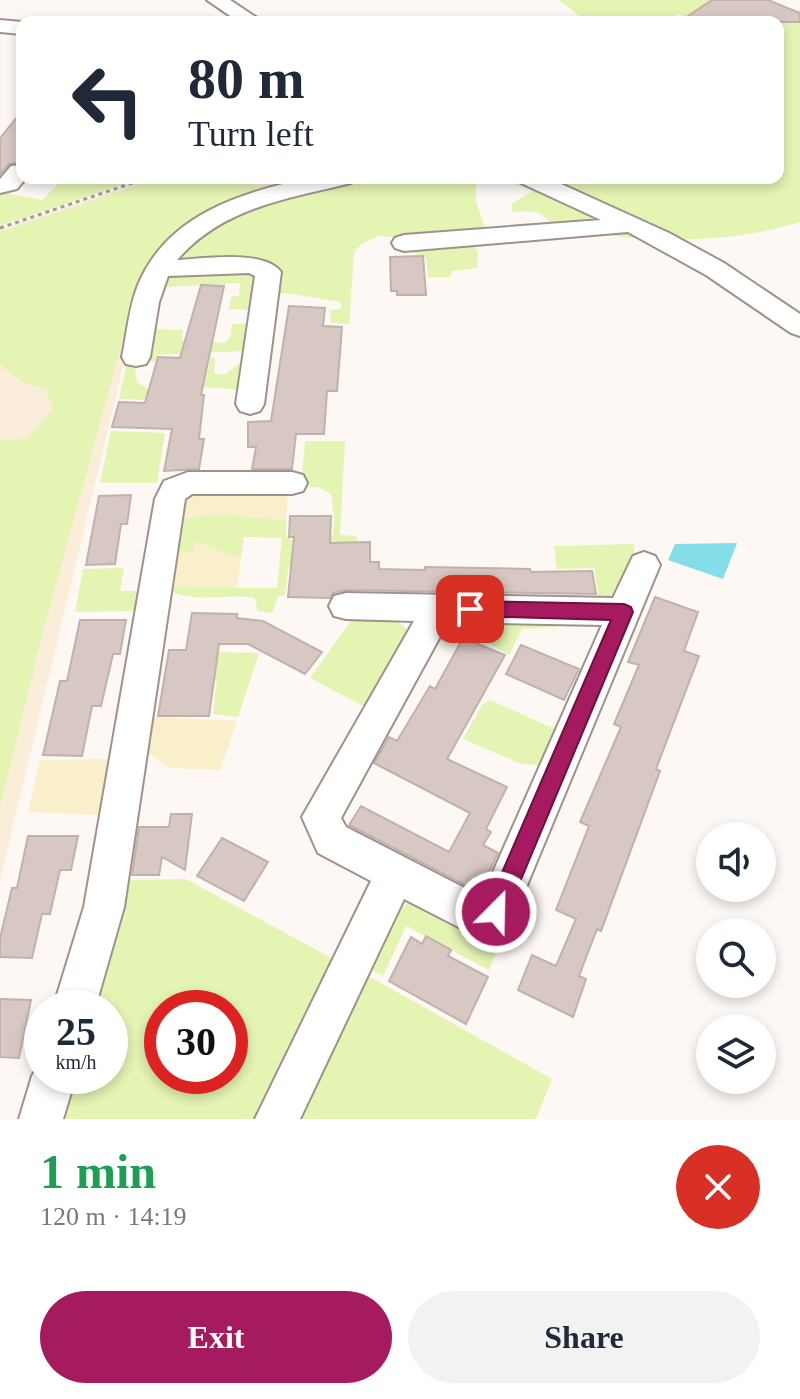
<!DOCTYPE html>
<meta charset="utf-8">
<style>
body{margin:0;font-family:"Times New Roman",serif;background:#f2f2f3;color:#1f2937;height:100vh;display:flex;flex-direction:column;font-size:30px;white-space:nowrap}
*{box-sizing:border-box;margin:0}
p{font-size:26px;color:#747a83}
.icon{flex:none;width:44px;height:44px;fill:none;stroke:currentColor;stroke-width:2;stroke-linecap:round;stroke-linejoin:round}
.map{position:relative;height:1119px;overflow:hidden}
.drawer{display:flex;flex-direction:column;background:#fff;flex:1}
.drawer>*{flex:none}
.banner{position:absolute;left:16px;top:16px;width:768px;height:168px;border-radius:16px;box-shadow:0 4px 12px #0003;background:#fff;color:#1f2937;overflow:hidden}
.tools{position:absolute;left:696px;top:822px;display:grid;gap:16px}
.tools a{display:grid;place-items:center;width:80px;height:80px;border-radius:50%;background:#fff;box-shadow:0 4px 12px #0003;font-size:40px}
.speed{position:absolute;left:24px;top:990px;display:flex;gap:16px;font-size:40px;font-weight:700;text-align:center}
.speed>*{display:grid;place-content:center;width:104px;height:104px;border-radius:50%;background:#fff;box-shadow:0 4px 12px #0003;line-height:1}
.speed small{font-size:20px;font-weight:400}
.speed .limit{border:12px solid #d22;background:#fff;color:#111}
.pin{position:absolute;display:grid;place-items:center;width:68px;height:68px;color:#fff;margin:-34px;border-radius:16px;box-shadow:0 4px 12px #0006}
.me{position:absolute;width:88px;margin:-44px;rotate:23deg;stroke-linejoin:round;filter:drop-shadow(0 0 6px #0008)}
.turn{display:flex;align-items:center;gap:28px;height:168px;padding:0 40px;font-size:36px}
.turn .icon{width:104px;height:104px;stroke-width:2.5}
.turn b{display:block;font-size:56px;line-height:68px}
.round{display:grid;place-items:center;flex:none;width:84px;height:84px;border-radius:42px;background:#f2f2f3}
.overview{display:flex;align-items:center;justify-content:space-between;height:136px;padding:0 40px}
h1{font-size:48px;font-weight:700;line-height:60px;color:#1e9e55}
.primary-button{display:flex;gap:16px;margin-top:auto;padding:16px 40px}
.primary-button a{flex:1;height:92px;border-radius:48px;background:#a61a5f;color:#fff;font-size:32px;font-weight:700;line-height:92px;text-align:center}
.primary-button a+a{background:#f2f2f3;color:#1f2937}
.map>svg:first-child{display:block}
</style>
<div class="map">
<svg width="800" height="1119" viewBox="0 0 800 1119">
<rect width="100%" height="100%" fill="#fdf8f4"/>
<!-- industrial -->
<path fill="#faedd9" d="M152,178H316L145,275L0,880V229Z"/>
<!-- green -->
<path fill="#e3f4b3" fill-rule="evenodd" d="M559,0H719L782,20L800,9V222C742,240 684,242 624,237C610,236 601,230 588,227C578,225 563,227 552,227C544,209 532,211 513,212L511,204L533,191L500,178H778V22H698L678,14L665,21L587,22Z
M56,178H142L0,226V188L7,193L42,200L56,186Z
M158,178H239C254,196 284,179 303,178C363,175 424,178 484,178L476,182V201L486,232L404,238L379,236L361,244L354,252L349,324L331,323L330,310L341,309V302L286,293L272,294L255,310L229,309L231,297L239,296L240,283L169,287L138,284L42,635L0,807V441L26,439L53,410L47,390L21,381L0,364V232Z
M473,241L478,253L477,268L452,271L451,277H428L426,258L414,253V249Z
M232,324H252L248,351L158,355L155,362H148L145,355L148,329L183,330L182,340L225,343L230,337Z
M211,357L215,358L214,374H226L239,363H248L244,390L204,387Z
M127,362H134L137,382L168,401L119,399Z
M111,431L165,433L157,483H100Z
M305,441H345L340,535L357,536V549L295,562L288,569L285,595L278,596L272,613L257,611L255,598C228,593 198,603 173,592L171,587L277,588L282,538L244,537L241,558L194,542V552L176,554L179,521C214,508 250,518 286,521V534L291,540H326L333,535L334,520L331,494L318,487H301Z
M634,544C636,568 622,594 599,602L594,568L557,569L554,546Z
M124,568L120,591H139L136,611L75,612L83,569Z
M355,615C377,616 396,613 409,633L365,707L310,678Z
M449,619L554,621L556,627L522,629L509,655L465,629H450L443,641L434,637Z
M213,652L259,653L238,717L213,714L217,681L209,678Z
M490,700L559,731L543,766L519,763L463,739L482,705Z
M186,879L337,961L262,1119H57L68,1076H110V1008H88L126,880ZM162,1008H230V1076H162Z
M415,899L500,942L489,970L406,926L383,976L367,968L397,909Z
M365,974L552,1079L536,1119H297Z"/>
<!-- sand -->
<path fill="#f9efca" d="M288,490L286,521C250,518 214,508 179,521L181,500L187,492Z
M194,541L241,558L237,588L171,587L176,554L194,551Z
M153,717L237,721L220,770L170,768L147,752Z
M114,759L103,815L28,812L40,760Z"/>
<!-- water -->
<path fill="#84deea" d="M737,543L723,579L668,560L675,544Z"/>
<!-- building -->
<path fill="#d8c8c3" stroke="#c1b1ad" stroke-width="2" d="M712,0H768L800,13V22H679Z
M22,111V162L9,164L0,174V138Z
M423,256L426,295H397V291H391L390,257Z
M201,285L224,286L201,395H204L199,439H204L199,469L164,471L172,429L112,427L119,402L145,403L158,357L180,358Z
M289,306L325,308L323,326L342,327L337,391H327L324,434H296L292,469H252L256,447H248V422L271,421Z
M131,495L127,524H121L115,564L86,565L99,496Z
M290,516H331L330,543L370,542V562H379V569L425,570V567L530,569L531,572L592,571L596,594L345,590L333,593L330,598L288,597L294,537H289Z
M655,597L698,612L684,651L699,656L656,769L660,771L601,931L597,929L579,976L586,979L573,1017L518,990L532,955L556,966L576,919L556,910L589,826L580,822L621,727L614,724L639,665L628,662Z
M192,613L237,614V618L263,621L322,652L305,674L248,644H219L209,716H158L169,650H186Z
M80,620H126L120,654H113L101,706H92L82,756L43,755L60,681H67Z
M463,638L505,655L447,759L507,787L486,829L491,832L483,845L498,853L484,882L476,878L471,888L349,825L361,806L449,852L470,813L374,763L389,737L397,741L430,686L435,689Z
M521,645L579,669L564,700L506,674Z
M171,814H192L185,870L162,857L159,875H132L139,827H169Z
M28,836H78L71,870H60L50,914H42L32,958L0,957V938L12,888H17Z
M222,838L268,862L244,901L197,876Z
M426,936L451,950L448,956L488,977L466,1024L389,981L411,937L422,944Z
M0,999L31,1000L19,1058L0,1057Z"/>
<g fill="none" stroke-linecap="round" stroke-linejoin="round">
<!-- minor casing -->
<g stroke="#9f928a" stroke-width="4">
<path id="minor" d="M207,0H230L263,22H239Z
M0,20L22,22V34L0,32Z
M22,165V178H26L17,189L0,193V179L11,166Z
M308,178H355L351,183C287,199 223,207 177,260C202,259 265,249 281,272L264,404L260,411L250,414L240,411L236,404L255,276L249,273L168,276L159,302L150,357L146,364L136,366L126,364L122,357C127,333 129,307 138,285C167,215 240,193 308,178Z
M517,178H548L669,233L724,263L800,314V336L791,333L706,275L628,232L404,251L395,248L392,243L395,238L404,235L601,220L521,183Z
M188,472H292L303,475L307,483L303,491L292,494H192L185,499L124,907L95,1008H53L84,907L155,499L164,481Z
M644,552L655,556L660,565L510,926L480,938L404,899L300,1119H255L371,881L318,853L302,817L414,621L346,619L334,616L329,606L334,596L346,593L613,598L633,556ZM448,622L602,625L482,897L346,827L341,818Z
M42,1059V1076H76L63,1119H19L32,1076Z"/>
</g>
<!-- path -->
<path stroke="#a19c98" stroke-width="3" stroke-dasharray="4 4" stroke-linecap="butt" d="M0,228L147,178"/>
<!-- minor -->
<use href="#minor" fill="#fff" fill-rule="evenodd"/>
</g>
<!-- route -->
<path fill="#a61a5f" stroke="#6c113e" stroke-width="2" d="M470,601L624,604L631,607L633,612L504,920L496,923L488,920L485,912L611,620L470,616L463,614L460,609L463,603Z"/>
</svg>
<div class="tools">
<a><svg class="icon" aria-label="sound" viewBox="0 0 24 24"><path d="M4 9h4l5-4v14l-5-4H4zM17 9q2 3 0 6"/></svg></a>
<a><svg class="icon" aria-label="search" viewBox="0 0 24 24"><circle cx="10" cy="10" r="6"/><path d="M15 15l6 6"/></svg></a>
<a><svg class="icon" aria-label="layers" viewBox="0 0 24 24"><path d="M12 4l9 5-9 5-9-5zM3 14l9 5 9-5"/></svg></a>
</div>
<div class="speed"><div>25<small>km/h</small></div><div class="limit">30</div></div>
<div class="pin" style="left:470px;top:609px;background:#d93025"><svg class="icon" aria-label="arrive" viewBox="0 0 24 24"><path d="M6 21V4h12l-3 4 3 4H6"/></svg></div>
<svg class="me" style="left:496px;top:912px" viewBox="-20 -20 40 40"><circle r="17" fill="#a61a5f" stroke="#fff" stroke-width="3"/><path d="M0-11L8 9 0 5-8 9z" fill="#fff"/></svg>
<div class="banner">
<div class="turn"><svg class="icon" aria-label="left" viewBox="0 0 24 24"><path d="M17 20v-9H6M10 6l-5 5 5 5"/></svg><div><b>80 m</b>Turn left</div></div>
</div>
</div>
<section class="drawer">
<div class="overview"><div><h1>1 min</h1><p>120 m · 14:19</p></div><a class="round" style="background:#d93025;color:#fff"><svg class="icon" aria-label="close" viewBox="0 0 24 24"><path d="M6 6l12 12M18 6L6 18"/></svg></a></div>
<div class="primary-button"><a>Exit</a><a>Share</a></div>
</section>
